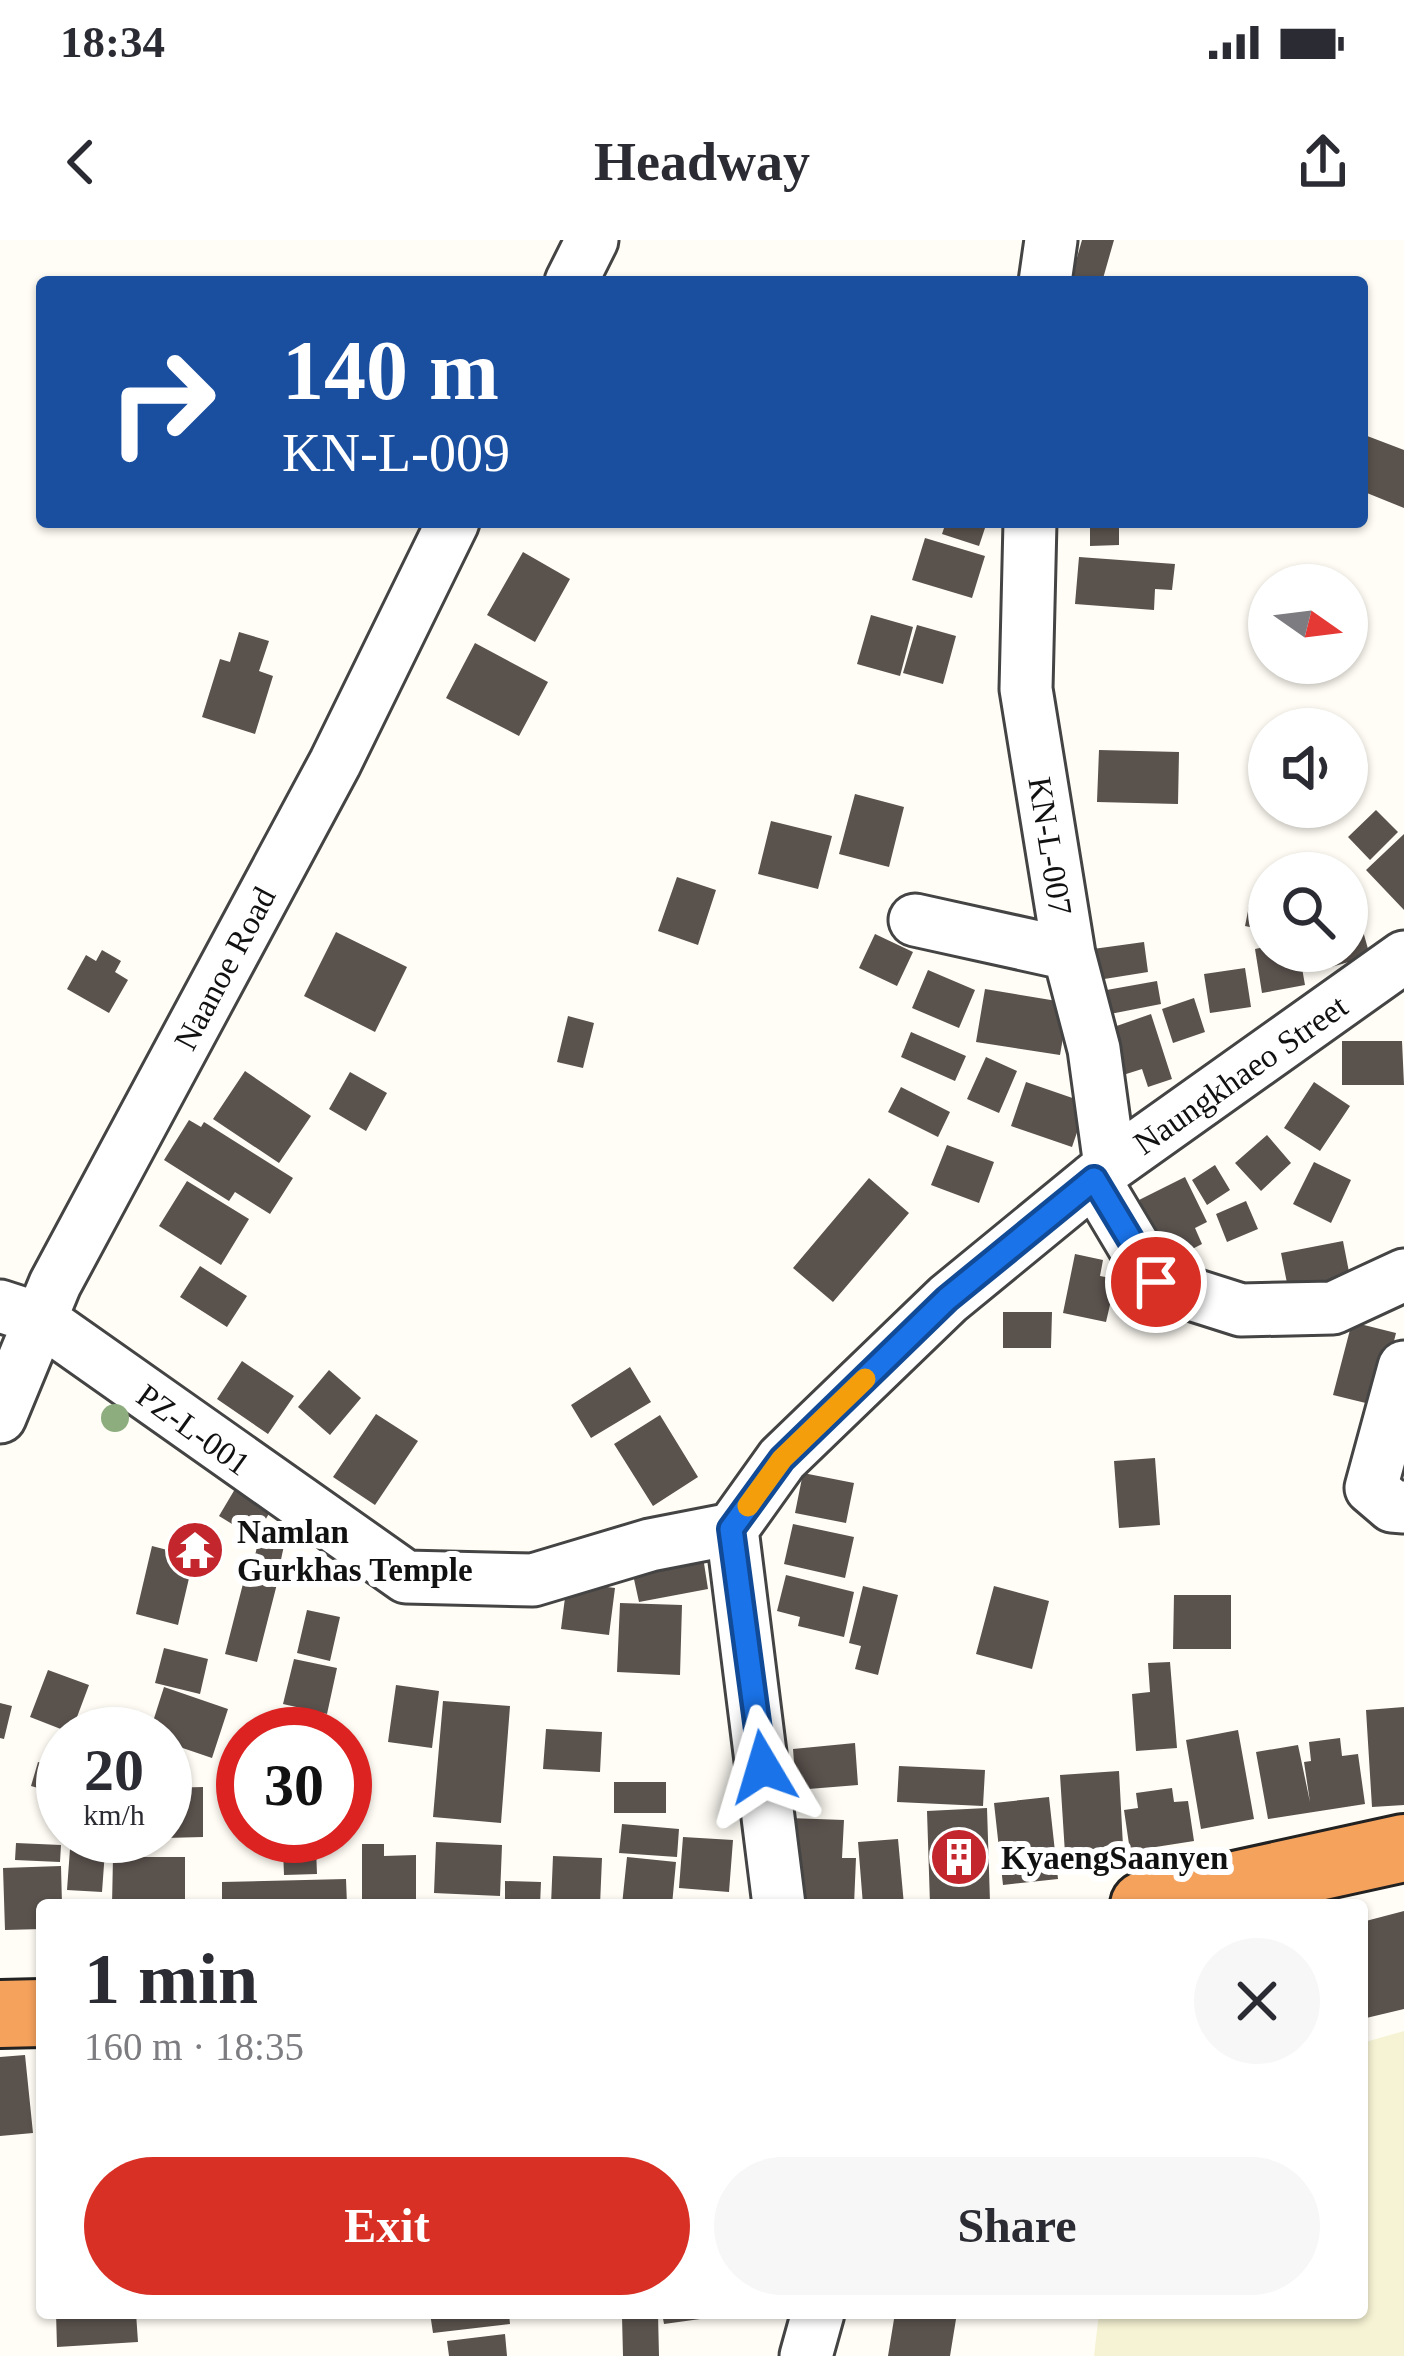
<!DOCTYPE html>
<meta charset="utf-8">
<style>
body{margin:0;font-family:"Times New Roman",serif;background:#f7f7f7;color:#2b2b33;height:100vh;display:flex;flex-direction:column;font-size:45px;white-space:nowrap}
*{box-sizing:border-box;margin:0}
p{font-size:39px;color:#7c7c81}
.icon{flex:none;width:66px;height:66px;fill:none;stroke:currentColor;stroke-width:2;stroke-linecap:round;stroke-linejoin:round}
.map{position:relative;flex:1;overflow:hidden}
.drawer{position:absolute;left:36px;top:1659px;width:1332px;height:420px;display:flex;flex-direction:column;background:#fff;border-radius:12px;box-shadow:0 3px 9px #0004}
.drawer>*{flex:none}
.top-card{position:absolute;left:36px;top:36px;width:1332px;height:252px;border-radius:12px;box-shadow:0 3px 9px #0004;background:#1a4fa0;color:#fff;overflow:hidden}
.needle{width:78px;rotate:104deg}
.tools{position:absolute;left:1248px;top:324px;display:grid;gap:24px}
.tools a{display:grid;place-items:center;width:120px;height:120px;border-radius:50%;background:#fff;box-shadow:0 3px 9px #0004;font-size:60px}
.speed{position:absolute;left:36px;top:1467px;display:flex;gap:24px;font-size:60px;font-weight:700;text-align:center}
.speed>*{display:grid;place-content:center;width:156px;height:156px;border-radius:50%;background:#fff;box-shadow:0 3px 9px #0004;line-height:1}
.speed small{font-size:30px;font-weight:400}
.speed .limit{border:18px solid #d22;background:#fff;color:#111}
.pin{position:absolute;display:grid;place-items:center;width:102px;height:102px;color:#fff;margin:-51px;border:6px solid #fff;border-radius:50%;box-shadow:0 3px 12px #0007}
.me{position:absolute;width:132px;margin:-66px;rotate:353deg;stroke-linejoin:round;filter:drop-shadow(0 0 9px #0008)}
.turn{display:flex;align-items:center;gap:42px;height:252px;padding:0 48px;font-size:54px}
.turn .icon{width:156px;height:156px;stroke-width:2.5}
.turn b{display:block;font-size:84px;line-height:102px}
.round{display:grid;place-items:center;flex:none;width:126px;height:126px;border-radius:63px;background:#f7f7f7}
.summary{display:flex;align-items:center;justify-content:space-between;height:204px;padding:0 48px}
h1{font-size:72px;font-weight:800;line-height:90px}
.primary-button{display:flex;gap:24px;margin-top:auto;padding:24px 48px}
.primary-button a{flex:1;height:138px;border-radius:72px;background:#d93025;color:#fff;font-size:48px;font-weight:800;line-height:138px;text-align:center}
.primary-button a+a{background:#f7f7f7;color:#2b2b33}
.status{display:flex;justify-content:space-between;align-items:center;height:84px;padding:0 60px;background:#fff;direction:ltr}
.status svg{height:33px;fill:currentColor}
header{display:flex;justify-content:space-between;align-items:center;height:156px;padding:0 48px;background:#fff;font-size:54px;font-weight:800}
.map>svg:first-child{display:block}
</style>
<div class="status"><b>18:34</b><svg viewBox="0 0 49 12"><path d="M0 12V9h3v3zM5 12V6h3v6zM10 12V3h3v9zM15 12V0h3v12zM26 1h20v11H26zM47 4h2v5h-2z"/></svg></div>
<header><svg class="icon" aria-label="back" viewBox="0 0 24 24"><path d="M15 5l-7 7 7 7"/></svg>Headway<svg class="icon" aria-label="share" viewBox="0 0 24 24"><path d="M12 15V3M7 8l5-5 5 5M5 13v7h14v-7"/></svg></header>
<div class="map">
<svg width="1404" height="2116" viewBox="0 0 1404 2116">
<rect width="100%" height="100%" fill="#fffdf5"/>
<!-- farmland -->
<path fill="#f6f3d4" d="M1404,1791V2116H1094L1099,2073H1362V1803Z"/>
<!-- building -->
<path fill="#5a524d" d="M1082,0H1114L1102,42H1070Z
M1362,194L1404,210V268L1362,251Z
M946,282H987L979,306L942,294Z
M1090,282H1119V305L1090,306Z
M925,298L985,316L972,358L912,340Z
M523,312L570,339L535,402L487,375Z
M1079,317L1175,324L1172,350L1155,349L1154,370L1075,364Z
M871,375L913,387L900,436L857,424Z
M917,385L956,396L943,444L903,433Z
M239,392L269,401L259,431L273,436L255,494L202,477L220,419L230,422Z
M475,403L548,442L519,496L446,458Z
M1099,510L1179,512L1178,564L1097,562Z
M855,554L904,567L889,627L839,614Z
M1376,570L1398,592L1370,620L1348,597Z
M771,581L832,596L818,649L758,634Z
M1404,594V670L1366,630Z
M677,637L716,650L698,705L658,691Z
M1251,656L1269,659V691L1245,686Z
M1361,684L1370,716L1317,731L1311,711H1347V688Z
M336,692L407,727L375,792L304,756Z
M875,694L913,712L897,746L859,728Z
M1144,702L1148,732L1098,740L1093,709Z
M1269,706V711H1299L1305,745L1262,753L1255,709Z
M102,710L121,721L115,732L128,740L109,773L67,749L86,715L96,721Z
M1245,728L1251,767L1210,773L1204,734Z
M928,730L975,750L959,788L912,768Z
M1157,741L1161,764L1105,775L1101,751Z
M985,749L1069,763L1060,815L976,802Z
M1194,758L1205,792L1173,803L1162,769Z
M1151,774L1172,839L1148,847L1142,829L1123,835L1108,789Z
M568,776L594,783L583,828L557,822Z
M911,792L966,816L955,841L901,817Z
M1342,801H1402L1404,845H1342Z
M986,817L1017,831L999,873L967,859Z
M245,831L311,876L279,923L213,879Z
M350,832L387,853L366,891L329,869Z
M1026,842L1087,863L1072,907L1011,886Z
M1314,842L1350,866L1320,911L1284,888Z
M901,847L950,872L938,897L888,872Z
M189,880L201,887L204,882L293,938L270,974L235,952L229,961L164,920Z
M1267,895L1291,923L1261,951L1235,923Z
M947,905L994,922L979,963L931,945Z
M1314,922L1351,940L1331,983L1293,964Z
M1215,925L1230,950L1207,965L1192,940Z
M1185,937L1207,982L1195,988L1202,1004L1169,1021L1139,960Z
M869,938L909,973L833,1062L793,1028Z
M187,941L249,979L221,1025L159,986Z
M1246,961L1258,989L1227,1002L1216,974Z
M1343,1001L1350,1037L1288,1048L1281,1013Z
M1075,1014L1103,1020L1100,1036L1116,1039L1106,1082L1063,1073Z
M200,1026L247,1056L227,1087L180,1057Z
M1003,1072H1052L1051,1108H1003Z
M1352,1082L1396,1093L1378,1166L1333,1155Z
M242,1121L294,1156L268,1194L217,1159Z
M630,1127L651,1162L591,1198L571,1165Z
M329,1130L361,1158L330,1195L298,1167Z
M376,1174L418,1201L375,1265L333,1237Z
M660,1175L698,1237L653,1266L614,1204Z
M1155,1218L1160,1285L1119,1288L1114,1221Z
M803,1233L854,1243L846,1283L795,1273Z
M235,1249L271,1270L255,1298L219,1276Z
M793,1284L854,1297L845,1338L784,1324Z
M261,1290L286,1296L279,1329L253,1324Z
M152,1306L194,1317L178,1385L136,1374Z
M703,1317L708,1349L639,1362L632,1330Z
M246,1332L278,1340L257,1422L225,1414Z
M786,1335L854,1352L844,1397L798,1386L800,1377L777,1371Z
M567,1342L615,1348L609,1395L561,1389Z
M863,1346L898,1355L878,1435L855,1429L861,1406L849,1403Z
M994,1346L1049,1361L1032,1429L976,1414Z
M1174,1355H1231V1409H1173Z
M620,1363L682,1365L680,1435L617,1432Z
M307,1370L340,1377L330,1421L297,1413Z
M164,1408L208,1419L200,1454L155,1443Z
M294,1419L337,1428L327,1474L283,1464Z
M1170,1422L1177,1508L1136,1511L1132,1454L1150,1452L1148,1423Z
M48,1430L89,1445L71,1493L30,1477Z
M396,1445L439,1451L432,1508L388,1502Z
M164,1447L228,1469L212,1518L165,1502V1494H149Z
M443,1461L510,1466L501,1583L433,1577Z
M0,1463L12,1466L4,1499L0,1498Z
M1404,1467V1565L1372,1567L1366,1470Z
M288,1472L313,1478L309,1494L284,1491Z
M546,1489L602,1492L600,1532L543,1529Z
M1238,1490L1254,1579L1201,1589L1186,1500Z
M1340,1498L1342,1516L1358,1514L1365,1564L1268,1579L1256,1512L1298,1505L1310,1562L1304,1522L1311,1521L1309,1502Z
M855,1503L858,1545L796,1550L793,1509Z
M38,1522L63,1528V1555L31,1546Z
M899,1526L985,1530L983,1566L897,1562Z
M1119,1531L1124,1625L1066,1629L1060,1535Z
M614,1542H666V1573H614Z
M203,1547V1597L165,1598V1548Z
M1172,1548L1174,1562L1188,1561L1194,1601L1130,1611L1124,1570L1138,1568L1136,1553Z
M1049,1557L1058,1639L1003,1645L994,1563Z
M987,1568L990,1662L930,1664L927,1571Z
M789,1578L844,1580L842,1618H856L854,1665H785Z
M622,1584L679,1589L677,1617L619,1613Z
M683,1597L733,1600L729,1652L679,1648Z
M898,1599L904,1665H863L858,1602Z
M436,1602L502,1605L500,1656L434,1653Z
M16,1603L61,1605L60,1622L15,1620Z
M362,1604H384V1616L416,1615V1665H362Z
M316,1608L317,1634L284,1635L283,1609Z
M70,1609L105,1611L102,1652L67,1650Z
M553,1616L602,1618L600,1665H551Z
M113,1617H185V1665H112Z
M627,1617L676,1622L672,1665H622Z
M61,1626L62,1665H42V1689L5,1690L3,1628Z
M346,1639L347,1665H222V1642Z
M505,1641L541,1642L540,1665H497V1659H505Z
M1404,1671V1769L1362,1779V1682Z
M25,1815L33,1893L0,1896V1817Z
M56,2073H136L138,2102L57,2107Z
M430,2073H509L510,2084L433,2093Z
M662,2073H722V2076L664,2084Z
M895,2073H957L950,2116H888Z
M658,2074L659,2116H623L622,2076Z
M505,2094L507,2116H449L447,2101Z"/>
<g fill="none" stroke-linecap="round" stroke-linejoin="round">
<!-- minor casing -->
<g stroke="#444" stroke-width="57">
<path id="minor" d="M571,42L592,0
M1045,42L1051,0
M1030,282L1026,449L1069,714L1094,809L1110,926
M915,680L1069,714
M1094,939L1156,1043L1241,1070L1333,1068L1404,1035
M0,1066L40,1079L406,1337L533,1340L650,1305L732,1289
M1404,1127L1371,1248L1392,1266L1404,1267
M0,1177L55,1044L335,523L453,282
M779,1665L732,1289L782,1219L948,1059L1110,926L1404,717
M806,2116L818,2073"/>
</g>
<!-- highway casing -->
<g stroke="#222" stroke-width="72">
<path id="highway" d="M1144,1665L1404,1608
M0,1774L42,1773"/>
</g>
<!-- minor -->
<use href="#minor" stroke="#fff" stroke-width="51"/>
<!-- highway -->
<use href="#highway" stroke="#f5a25d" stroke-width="66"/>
</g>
<!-- trees -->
<circle fill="#8dad7f" cx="115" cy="1178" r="14"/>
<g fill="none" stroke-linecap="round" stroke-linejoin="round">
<!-- route casing -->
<g stroke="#114b97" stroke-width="30">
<path id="route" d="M763,1527L731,1289L782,1219L947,1059L1094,939L1156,1042"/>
</g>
<!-- route -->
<use href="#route" stroke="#1a73e8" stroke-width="21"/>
<!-- slow -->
<path stroke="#f59e0b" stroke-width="21" d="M748,1266L782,1219L865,1139"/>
</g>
<!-- icons -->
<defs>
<g id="temple-disc" transform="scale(3)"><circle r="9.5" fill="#c4262e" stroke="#fff"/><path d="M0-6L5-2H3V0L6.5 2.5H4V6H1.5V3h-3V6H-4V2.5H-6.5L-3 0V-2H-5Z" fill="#fff"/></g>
<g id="building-disc" transform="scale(3)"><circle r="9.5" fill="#c4262e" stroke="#fff"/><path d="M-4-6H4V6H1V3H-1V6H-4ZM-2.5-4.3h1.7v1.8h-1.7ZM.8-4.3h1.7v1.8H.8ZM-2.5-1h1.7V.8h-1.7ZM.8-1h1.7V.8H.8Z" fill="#fff"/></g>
</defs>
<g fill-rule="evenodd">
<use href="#temple-disc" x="195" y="1310"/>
<use href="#building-disc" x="959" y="1617"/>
</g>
<g text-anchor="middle" stroke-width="12" stroke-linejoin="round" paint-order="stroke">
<!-- street labels -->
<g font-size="33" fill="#111" stroke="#fff">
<text transform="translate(1051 606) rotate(81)" y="12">KN-L-007</text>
<text transform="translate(224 728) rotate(-62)" y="12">Naanoe Road</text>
<text transform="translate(1240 834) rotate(-35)" y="12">Naungkhaeo Street</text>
<text transform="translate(194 1189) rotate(36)" y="12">PZ-L-001</text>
</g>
<!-- poi labels -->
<g font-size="33" font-weight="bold" fill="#111" stroke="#fff" text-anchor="start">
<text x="237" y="1303">Namlan<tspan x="237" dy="38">Gurkhas Temple</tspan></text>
<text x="1001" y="1629">KyaengSaanyen</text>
</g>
</g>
</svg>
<div class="tools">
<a><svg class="needle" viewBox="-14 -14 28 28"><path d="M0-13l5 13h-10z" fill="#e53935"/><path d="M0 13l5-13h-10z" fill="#7c7c81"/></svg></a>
<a><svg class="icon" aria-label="sound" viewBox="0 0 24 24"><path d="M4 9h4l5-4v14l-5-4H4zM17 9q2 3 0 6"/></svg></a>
<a><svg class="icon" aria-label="search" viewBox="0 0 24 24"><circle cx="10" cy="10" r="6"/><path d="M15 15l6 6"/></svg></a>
</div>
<div class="speed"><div>20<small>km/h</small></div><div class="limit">30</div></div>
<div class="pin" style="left:1156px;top:1042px;background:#d93025"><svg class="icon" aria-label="arrive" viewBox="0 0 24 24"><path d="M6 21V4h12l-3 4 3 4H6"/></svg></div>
<svg class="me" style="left:763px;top:1527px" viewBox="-20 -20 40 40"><path d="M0-17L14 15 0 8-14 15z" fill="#1a73e8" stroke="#fff" stroke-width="4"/></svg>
<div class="top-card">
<div class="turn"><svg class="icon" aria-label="right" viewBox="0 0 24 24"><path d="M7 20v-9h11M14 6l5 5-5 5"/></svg><div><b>140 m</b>KN-L-009</div></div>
</div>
<section class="drawer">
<div class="summary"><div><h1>1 min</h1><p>160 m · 18:35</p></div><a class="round"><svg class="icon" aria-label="close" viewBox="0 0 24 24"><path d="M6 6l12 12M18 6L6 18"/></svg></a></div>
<div class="primary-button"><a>Exit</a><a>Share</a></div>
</section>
</div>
